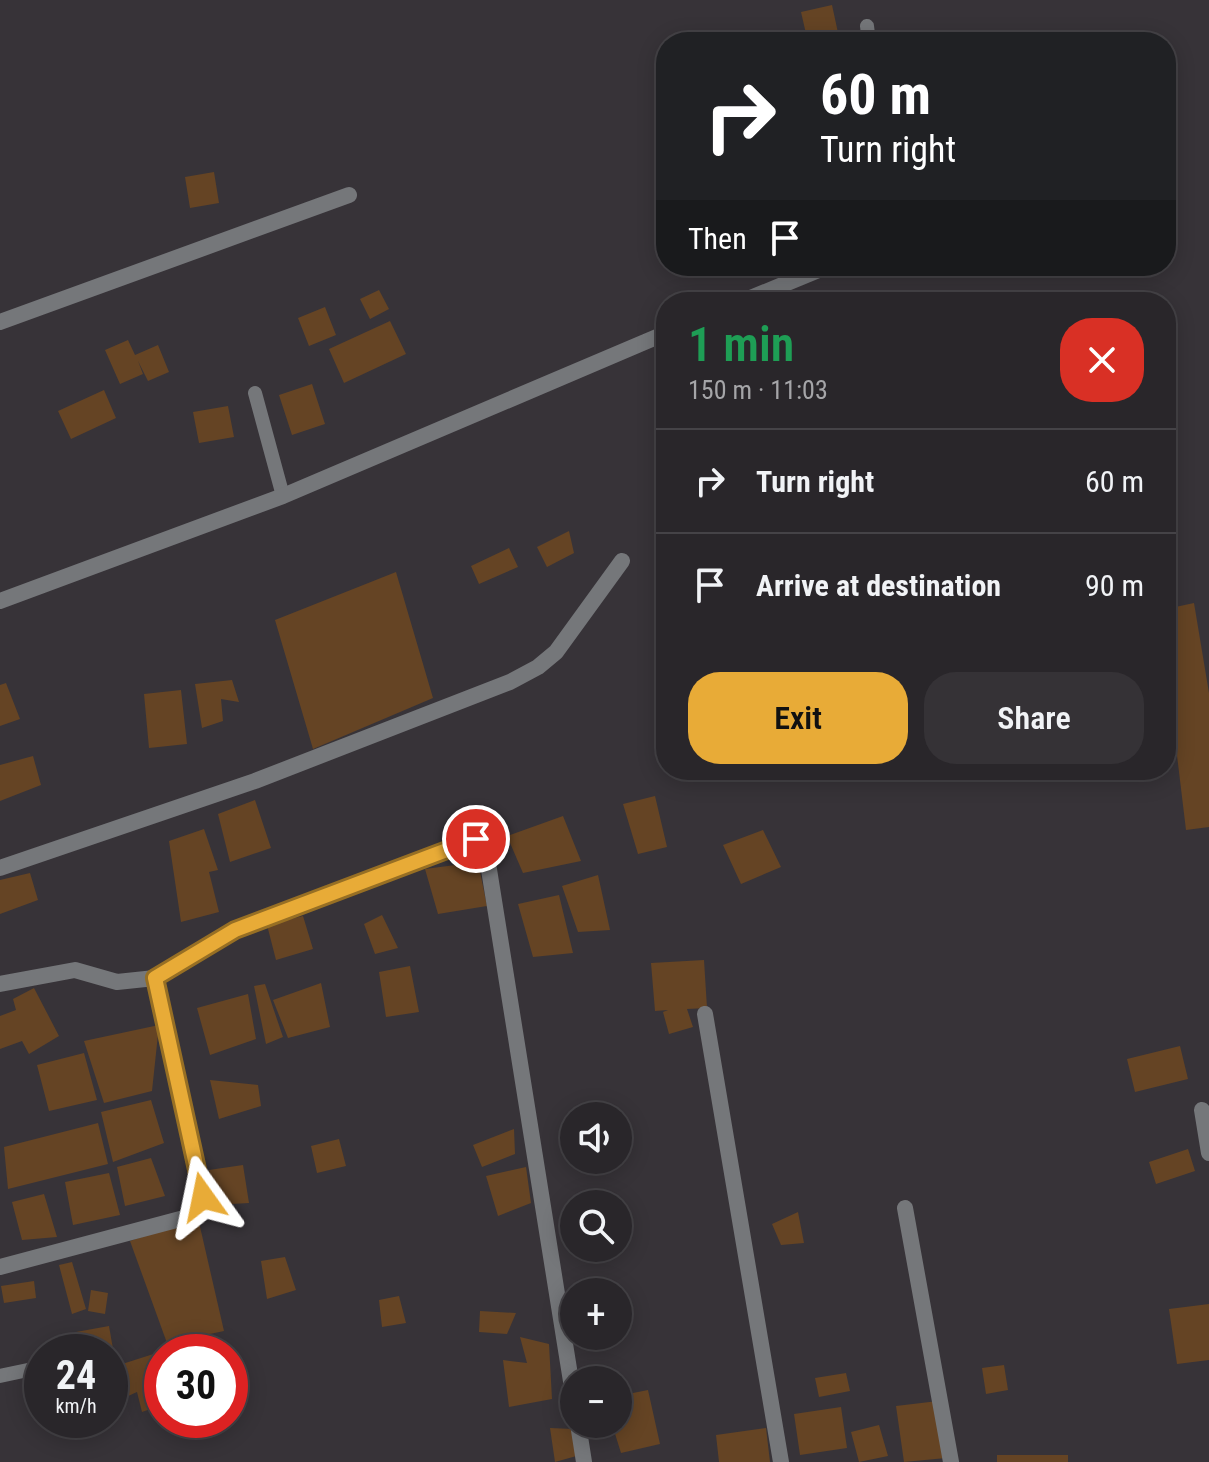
<!DOCTYPE html>
<meta charset="utf-8">
<style>
body{margin:0;font-family:"Roboto Condensed",sans-serif;background:#353236;color:#f1f3f6;height:100vh;display:flex;flex-direction:column;font-size:30px;white-space:nowrap}
*{box-sizing:border-box;margin:0}
p{font-size:26px;color:#a5a5a8}
.icon{flex:none;width:44px;height:44px;fill:none;stroke:currentColor;stroke-width:2;stroke-linecap:round;stroke-linejoin:round}
.map{position:relative;flex:1;overflow:hidden}
.panel{position:absolute;left:656px;top:292px;width:520px;height:488px;display:flex;flex-direction:column;background:#29262a;border-radius:32px;box-shadow:0 4px 20px #0003,0 0 0 2px #454347}
.panel>*{flex:none}
.guide{position:absolute;left:656px;top:32px;width:520px;height:244px;border-radius:32px;box-shadow:0 4px 20px #0003,0 0 0 2px #454347;background:#202124;color:#fff;overflow:hidden}
.buttons{position:absolute;left:560px;top:1102px;display:grid;gap:16px}
.buttons a{display:grid;place-items:center;width:72px;height:72px;border-radius:50%;background:#29262a;box-shadow:0 4px 20px #0003,0 0 0 2px #454347;font-size:40px}
.speed{position:absolute;left:24px;top:1334px;display:flex;gap:16px;font-size:40px;font-weight:700;text-align:center}
.speed>*{display:grid;place-content:center;width:104px;height:104px;border-radius:50%;background:#29262a;box-shadow:0 4px 20px #0003,0 0 0 2px #454347;line-height:1}
.speed small{font-size:20px;font-weight:400}
.speed .limit{border:12px solid #d22;background:#fff;color:#111}
.pin{position:absolute;display:grid;place-items:center;width:68px;height:68px;color:#fff;margin:-34px;border:4px solid #fff;border-radius:50%;box-shadow:0 2px 8px #0007}
.me{position:absolute;width:88px;margin:-44px;rotate:348deg;stroke-linejoin:round;filter:drop-shadow(0 0 6px #0008)}
.turn{display:flex;align-items:center;gap:28px;height:168px;padding:0 32px;font-size:36px}
.turn .icon{width:104px;height:104px;stroke-width:2.5}
.turn b{display:block;font-size:56px;line-height:68px}
.then{display:flex;align-items:center;height:76px;padding:0 32px;background:#0003;gap:16px;font-size:30px}
.round{display:grid;place-items:center;flex:none;width:84px;height:84px;border-radius:32px;background:#353236}
.head{display:flex;align-items:center;justify-content:space-between;height:136px;padding:0 32px}
h1{font-size:48px;font-weight:600;line-height:60px;color:#1e9e55}
.primary-button{display:flex;gap:16px;margin-top:auto;padding:16px 32px}
.primary-button a{flex:1;height:92px;border-radius:32px;background:#e8ab37;color:#111;font-size:32px;font-weight:600;line-height:92px;text-align:center}
.primary-button a+a{background:#353236;color:#f1f3f6}
ul{padding:0;list-style:none}
li{display:flex;align-items:center;gap:24px;height:104px;padding:0 32px;border-top:2px solid #454347}
li div{flex:1}
li b{display:block;font-size:30px}
li em{font-style:normal}
.map>svg:first-child{display:block}
</style>
<div class="map">
<svg width="1209" height="1462" viewBox="0 0 1209 1462">
<rect width="100%" height="100%" fill="#373338"/>
<!-- building -->
<path fill="#654424" d="M832,5L840,42L807,38L801,12Z
M214,172L219,203L190,208L185,177Z
M379,290L389,309L370,319L360,299Z
M325,307L336,335L309,346L298,318Z
M390,321L406,354L344,383L329,349Z
M128,340L135,355L158,345L169,372L148,381L138,361L143,374L120,384L105,350Z
M312,384L325,424L292,435L279,395Z
M104,390L116,418L71,439L58,411Z
M228,406L234,437L199,443L193,412Z
M569,531L574,553L547,567L537,547Z
M509,548L518,567L479,584L471,566Z
M396,572L433,698L313,749L275,620Z
M1194,603L1209,693V827L1186,830L1166,664V609Z
M232,680L239,702L221,699L223,721L202,728L195,684Z
M6,683L20,719L0,726V685Z
M181,690L187,744L149,748L144,694Z
M33,756L41,785L0,801V765Z
M854,770H882L883,776L856,781Z
M655,796L667,847L638,854L623,804Z
M255,800L271,848L230,862L218,814Z
M563,816L581,861L523,873L507,836Z
M204,829L218,870L209,872L219,912L181,922L169,841Z
M763,830L781,867L741,884L723,845Z
M478,862L487,906L438,914L425,869Z
M30,873L38,900L0,914V880Z
M598,875L610,930L578,932L562,886Z
M559,895L573,953L533,957L518,904Z
M382,915L398,948L375,954L364,924Z
M303,916L313,949L276,960L267,925Z
M704,960L707,1008L687,1009L693,1027L669,1034L663,1012L668,1010L655,1011L651,963Z
M410,966L419,1012L386,1017L379,972Z
M321,983L330,1027L288,1038L273,1000Z
M265,984L283,1037L266,1044L254,986Z
M34,988L59,1036L29,1054L22,1041L0,1049V1016L16,1010L13,999Z
M248,994L256,1039L210,1055L197,1008Z
M159,1025L152,1091L104,1103L84,1041Z
M1180,1046L1188,1079L1135,1092L1127,1059Z
M84,1053L97,1100L49,1111L37,1065Z
M210,1080L258,1085L261,1106L219,1119Z
M151,1100L164,1143L113,1162L101,1112Z
M98,1123L108,1164L8,1189L4,1147Z
M514,1129L515,1154L482,1167L473,1145Z
M339,1139L346,1166L317,1173L311,1146Z
M1188,1149L1195,1171L1156,1184L1149,1162Z
M151,1158L165,1196L125,1206L117,1167Z
M243,1165L249,1203L214,1205L209,1170Z
M526,1167L531,1203L498,1216L486,1176Z
M109,1173L120,1215L73,1225L65,1182Z
M44,1194L57,1237L22,1240L12,1202Z
M798,1212L804,1243L781,1245L772,1224Z
M198,1218L224,1331L167,1343L130,1241Z
M285,1257L296,1290L267,1299L261,1261Z
M72,1262L86,1309L72,1314L59,1265Z
M34,1281L36,1298L4,1303L1,1286Z
M91,1290L108,1293L105,1314L88,1311Z
M399,1296L406,1323L382,1327L379,1300Z
M1209,1304V1360L1177,1364L1169,1309Z
M480,1311L516,1313L507,1334L479,1332Z
M109,1326L116,1366L169,1349L170,1352H162V1405L142,1412L137,1392L126,1397L116,1370L110,1371V1352H80L76,1332Z
M520,1337L549,1344L552,1399L509,1407L503,1360L527,1363Z
M1004,1365L1008,1390L986,1394L982,1368Z
M846,1373L850,1391L819,1397L815,1378Z
M648,1390L660,1444L621,1453L612,1424H618V1396Z
M938,1401L946,1458L904,1462L896,1406Z
M841,1407L847,1448L800,1455L794,1414Z
M879,1425L888,1456L859,1462L851,1432Z
M550,1428L573,1429L580,1455L555,1462Z
M766,1428L770,1462H719L716,1435Z
M997,1455H1068V1462H997Z"/>
<g fill="none" stroke-linecap="round" stroke-linejoin="round">
<!-- lane -->
<path stroke="#75777a" stroke-width="14" d="M867,26L869,42
M255,393L283,496
M0,1376L42,1367"/>
<!-- street -->
<path stroke="#75777a" stroke-width="16" d="M741,302L828,266
M0,322L349,195
M0,601L283,496L666,333
M0,868L255,781L510,682L538,667L556,652L622,561
M0,984L75,970L117,982L155,978L235,930L476,839L484,846L487,857L574,1400
M705,1014L781,1462
M1202,1110L1209,1153
M905,1208L951,1462
M0,1267L184,1218L199,1211L203,1205L155,978
M578,1424L584,1462"/>
</g>
<g fill="none" stroke-linecap="round" stroke-linejoin="round">
<!-- route casing -->
<g stroke="#976f24" stroke-width="20">
<path id="route" d="M203,1197L155,978L235,930L476,839"/>
</g>
<!-- route -->
<use href="#route" stroke="#e8ab37" stroke-width="14"/>
</g>
</svg>
<div class="buttons">
<a><svg class="icon" aria-label="sound" viewBox="0 0 24 24"><path d="M4 9h4l5-4v14l-5-4H4zM17 9q2 3 0 6"/></svg></a>
<a><svg class="icon" aria-label="search" viewBox="0 0 24 24"><circle cx="10" cy="10" r="6"/><path d="M15 15l6 6"/></svg></a>
<a>+</a>
<a>−</a>
</div>
<div class="speed"><div>24<small>km/h</small></div><div class="limit">30</div></div>
<div class="pin" style="left:476px;top:839px;background:#d93025"><svg class="icon" aria-label="arrive" viewBox="0 0 24 24"><path d="M6 21V4h12l-3 4 3 4H6"/></svg></div>
<svg class="me" style="left:203px;top:1197px" viewBox="-20 -20 40 40"><path d="M0-17L14 15 0 8-14 15z" fill="#e8ab37" stroke="#fff" stroke-width="4"/></svg>
<div class="guide">
<div class="turn"><svg class="icon" aria-label="right" viewBox="0 0 24 24"><path d="M7 20v-9h11M14 6l5 5-5 5"/></svg><div><b>60 m</b>Turn right</div></div>
<div class="then">Then<svg class="icon" aria-label="arrive" viewBox="0 0 24 24"><path d="M6 21V4h12l-3 4 3 4H6"/></svg></div>
</div>
<section class="panel">
<div class="head"><div><h1>1 min</h1><p>150 m · 11:03</p></div><a class="round" style="background:#d93025;color:#fff"><svg class="icon" aria-label="close" viewBox="0 0 24 24"><path d="M6 6l12 12M18 6L6 18"/></svg></a></div>
<ul>
<li><svg class="icon" aria-label="right" viewBox="0 0 24 24"><path d="M7 20v-9h11M14 6l5 5-5 5"/></svg><div><b>Turn right</b></div><em>60 m</em></li>
<li><svg class="icon" aria-label="arrive" viewBox="0 0 24 24"><path d="M6 21V4h12l-3 4 3 4H6"/></svg><div><b>Arrive at destination</b></div><em>90 m</em></li>
</ul>
<div class="primary-button"><a>Exit</a><a>Share</a></div>
</section>
</div>
